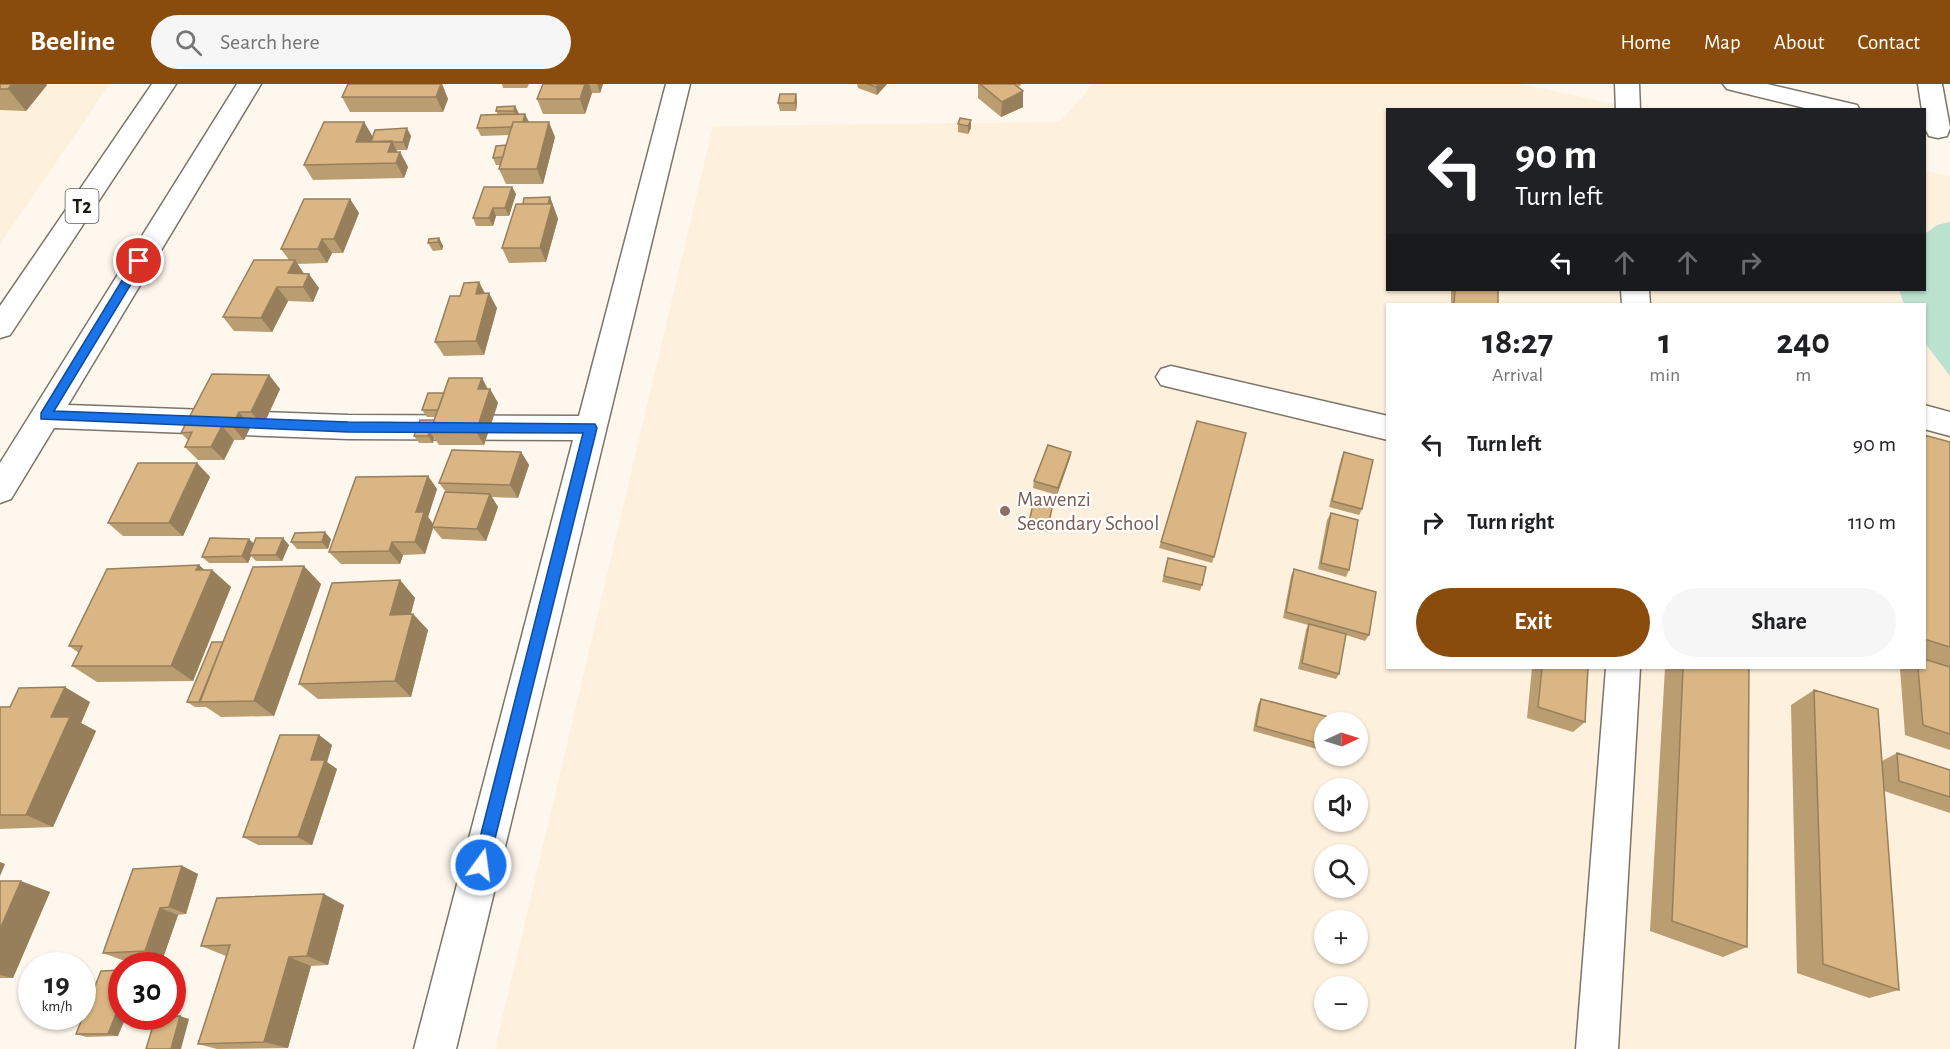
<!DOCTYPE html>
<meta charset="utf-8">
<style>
body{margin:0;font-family:"Alegreya Sans",sans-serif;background:#f6f6f6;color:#202124;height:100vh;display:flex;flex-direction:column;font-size:22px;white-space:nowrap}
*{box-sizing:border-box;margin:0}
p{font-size:20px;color:#757577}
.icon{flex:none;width:33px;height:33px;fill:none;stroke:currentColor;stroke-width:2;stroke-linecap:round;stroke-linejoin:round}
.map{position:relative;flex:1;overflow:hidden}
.details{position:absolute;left:1386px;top:219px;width:540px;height:366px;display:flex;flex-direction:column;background:#fff;border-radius:0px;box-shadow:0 2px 4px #0004}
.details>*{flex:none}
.hud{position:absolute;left:1386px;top:24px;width:540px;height:183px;border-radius:0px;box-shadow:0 2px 4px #0004;background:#202124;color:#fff;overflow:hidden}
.needle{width:39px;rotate:86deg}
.controls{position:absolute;left:1314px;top:628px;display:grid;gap:12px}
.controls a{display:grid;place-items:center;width:54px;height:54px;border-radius:50%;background:#fff;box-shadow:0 2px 4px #0004;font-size:30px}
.speed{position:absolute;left:18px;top:868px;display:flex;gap:12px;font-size:30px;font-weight:700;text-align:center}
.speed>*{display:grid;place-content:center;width:78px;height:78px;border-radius:50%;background:#fff;box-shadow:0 2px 4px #0004;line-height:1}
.speed small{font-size:15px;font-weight:400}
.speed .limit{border:9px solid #d22;background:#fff;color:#111}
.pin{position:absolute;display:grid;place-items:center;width:51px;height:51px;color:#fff;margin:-26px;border:3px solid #fff;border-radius:50%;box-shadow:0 2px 6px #0007}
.me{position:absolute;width:66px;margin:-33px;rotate:14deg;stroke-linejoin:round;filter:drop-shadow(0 0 4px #0008)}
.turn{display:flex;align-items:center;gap:21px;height:126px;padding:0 30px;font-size:27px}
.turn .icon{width:78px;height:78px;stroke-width:2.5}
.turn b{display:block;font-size:42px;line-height:51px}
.lanes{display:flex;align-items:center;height:57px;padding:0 30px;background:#0003;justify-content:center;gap:30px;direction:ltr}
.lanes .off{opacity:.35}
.eta{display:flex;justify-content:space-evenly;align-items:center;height:102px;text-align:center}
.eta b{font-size:36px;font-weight:600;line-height:42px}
.cta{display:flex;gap:12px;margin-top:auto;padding:12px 30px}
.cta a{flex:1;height:69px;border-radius:36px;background:#894c0c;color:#fff;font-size:24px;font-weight:600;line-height:69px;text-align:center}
.cta a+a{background:#f6f6f6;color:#202124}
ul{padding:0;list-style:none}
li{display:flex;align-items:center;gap:18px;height:78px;padding:0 30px}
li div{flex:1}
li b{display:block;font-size:22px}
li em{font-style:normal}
header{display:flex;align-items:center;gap:36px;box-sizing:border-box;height:84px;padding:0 30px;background:#894c0c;color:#fff}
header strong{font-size:28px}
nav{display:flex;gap:33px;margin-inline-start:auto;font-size:21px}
.search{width:420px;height:54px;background:#f6f6f6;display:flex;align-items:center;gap:15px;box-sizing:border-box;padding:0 21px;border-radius:33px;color:#757577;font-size:22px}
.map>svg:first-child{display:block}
</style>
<header>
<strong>Beeline</strong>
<div class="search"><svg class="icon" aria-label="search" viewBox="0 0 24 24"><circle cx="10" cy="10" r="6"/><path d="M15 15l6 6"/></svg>Search here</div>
<nav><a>Home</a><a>Map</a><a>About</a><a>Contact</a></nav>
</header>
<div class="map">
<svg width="1950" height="965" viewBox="0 0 1950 965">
<rect width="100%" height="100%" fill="#fef7ed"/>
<!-- built -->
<path fill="#fdf0dd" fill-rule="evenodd" d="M0,0H110L0,160Z
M1093,0H1520L1639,25L1388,26V206H1924L1925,87L1950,92V965H495L713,42L1060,38ZM1388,220H1924V584H1388ZM1324,639H1358V672H1324ZM1324,705H1358V738H1324ZM1324,771H1358V804H1324ZM1324,837H1358V870H1324ZM1324,903H1358V936H1324Z"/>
<!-- green -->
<path fill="#bae2ce" d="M1950,138V292L1925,259L1924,220H1904L1899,206H1924L1925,150L1937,141Z"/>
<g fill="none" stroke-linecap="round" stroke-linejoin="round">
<!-- minor casing -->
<g stroke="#7c7469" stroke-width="3">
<path id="minor" d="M237,0H261L68,321L348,331L579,332L666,0H690L456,965H414L573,356L348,355L54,344L11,415L0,419V379Z
M1615,0H1639L1640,26H1616Z
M1723,0H1767L1857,21L1860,26H1813L1727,5Z
M1918,0H1942L1950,44L1947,52L1938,54L1929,52L1926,46L1924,26H1922Z
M1621,206H1649L1650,220H1622Z
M1171,282L1388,332V356L1161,301L1156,293L1161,285Z
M1924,321L1950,328V352L1924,345Z
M1606,584H1640L1618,965H1576Z"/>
</g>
<!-- highway casing -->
<g stroke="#7c7469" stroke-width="3">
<path id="highway" d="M152,0H176L10,251L0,254V222Z"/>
</g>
<!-- minor -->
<use href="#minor" fill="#fff" fill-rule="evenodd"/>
<!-- highway -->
<use href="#highway" fill="#fff" fill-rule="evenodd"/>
</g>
<!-- wall -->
<path fill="#bb9d72" d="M0,0H46L47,1L26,27L0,26Z
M442,0L448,15L443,28H350L342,13Z
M502,0H529L527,4H503Z
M543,0H603L600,9H592L585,30H543L537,15Z
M857,0H887L877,11L858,4Z
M978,0H1021V1L1018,3L1023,7V23L1001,33L978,14Z
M796,10L797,18L796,27H780L778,19Z
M515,22L519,30L528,38L555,53L543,100H506L499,85L500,81H496L493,74L506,61L509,51L481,52L477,44L498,31L496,27Z
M971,36V44L968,50L958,48V40Z
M364,38L372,53L411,52L407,66H396L397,68H400L408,83L404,94L313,96L304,81Z
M512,103L516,110L509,132H496L493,142H476L473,134Z
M550,113L558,135L546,178L509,179L502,164L523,120Z
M350,115L359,129L343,169H332L327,179L297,180L304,190L319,204L313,218L288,217L272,248L234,247L223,233L289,176L281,165Z
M439,154L443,162L442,166L433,167L428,159Z
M479,198L485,209L497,224L484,271L444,272L435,258L460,212Z
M1451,206H1498V220H1451Z
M269,291L280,305L263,342H251L244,356H234L224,376H198L185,363L188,356L181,349Z
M482,294L488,305H490L498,319L484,361H439L434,354L433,359H419L414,352L434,336L435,333H427L422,326L444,309Z
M1197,337L1214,473L1212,479L1159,464Z
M1924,351L1950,358V666L1905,651L1900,584H1924Z
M521,368L529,381L518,414L492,413L498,423L486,457L442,455L433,444L425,470L403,471L400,480H341L329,468L428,392L437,405L428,433L433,440L446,408L439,399Z
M1071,368L1070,374L1057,411L1033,404L1034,397Z
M1344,368L1362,425L1359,431L1329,423L1341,375Z
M197,379L210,393L183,452H123L108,439Z
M1053,420L1047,448L1028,445L1029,438Z
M1331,429L1349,486L1346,493L1318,485L1327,436Z
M249,455L254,460L289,461L282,477H256L251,472L248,479H209L202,473Z
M331,455L328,465H297L291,458Z
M1168,474L1202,501L1200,507L1162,498Z
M199,481L204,486H212L231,503L193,597L97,598L72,582L79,569L69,562Z
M1294,485L1369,551L1365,557L1346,551L1339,590L1336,595L1298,585L1306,546L1308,541L1283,534L1291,492Z
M400,496L415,514L411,530H413L428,546L411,613L318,615L299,600Z
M321,500L274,632L221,633L206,623H195L187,618L223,558Z
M1532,584H1588L1585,638L1573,648L1527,634Z
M1665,584H1749L1747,863L1723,873L1650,847Z
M1814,606L1882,677L1897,669L1950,686V729L1884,707L1899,906L1869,914L1797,889L1791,621Z
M1261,615L1324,639V667L1253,647L1258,620Z
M90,618L81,639L96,647L53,743L0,745V623Z
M319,651L332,661L327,678L337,685L312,761H258L243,753Z
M182,782L198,790L186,830L178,831L163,874L122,876L103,869Z
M0,797L50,808L13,894H0Z
M344,821L328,881L311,882L288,964L217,965L198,960L226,872L201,862Z
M101,887L118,952L86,953L76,950Z"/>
<!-- shaded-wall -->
<path fill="#987f5c" d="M12,0H46L47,1L26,27L8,5Z
M442,0L448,15L443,28L436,13Z
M585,0H589L592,9L585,30L580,15Z
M597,0H603L600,9Z
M879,0H887L877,11L876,3Z
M1023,7V23L1001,33L1002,18Z
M796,10L797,18L796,27L795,19Z
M515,22L519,30L517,35L514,27Z
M525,30L529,38L525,51L522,43Z
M971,36V44L968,50V42Z
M364,38L373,53L364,73L356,58Z
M549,38L555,53L543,100L537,85Z
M407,44L411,52L407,66L403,58Z
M392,57L399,71L400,68L408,83L404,94L396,79L388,68Z
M512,103L516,110L509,132L505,124Z
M550,113L558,135L546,178L540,164Z
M350,115L359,129L343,169L334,155Z
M493,124L496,132L493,142L489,134Z
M439,154L443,162L442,166L438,158Z
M322,155L332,169L327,179L318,165Z
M295,176L305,191L299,204L288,189Z
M309,190L319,204L313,218L303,203Z
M479,198L486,213L476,210Z
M277,203L288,217L272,248L261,234Z
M489,209L497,224L484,271L476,257Z
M269,291L280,305L263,342L251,328Z
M482,294L489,308L490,305L498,319L484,361L476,348L478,305Z
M239,328L251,342L244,356L232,342Z
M222,342L234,356L224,376L211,363Z
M430,348L434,354L433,359L428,352Z
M521,368L529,381L518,414L510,401Z
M1071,368L1070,374L1057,411L1058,404Z
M197,379L210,393L183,452L169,439Z
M428,392L437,405L428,433L434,441L425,470L415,458L416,428Z
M490,410L498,423L486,457L477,445Z
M325,448L331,455L328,465L322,458Z
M283,454L289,461L282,477L276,471Z
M249,455L255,461L249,471L251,472L248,479L242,472Z
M392,458L403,471L400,480L389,467Z
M199,481L210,491L212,486L231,503L193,597L171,582L196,486Z
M304,482L321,500L274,632L254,617Z
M400,496L415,514L406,547L390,531Z
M413,530L428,546L411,613L395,597Z
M65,603L90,618L81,639L96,647L53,743L26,731L51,633Z
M319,651L332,661L327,678L337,685L312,761L298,753L311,676Z
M0,778L5,780L0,792Z
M182,782L198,790L186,830L169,823Z
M21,797L50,808L13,894L0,891V845Z
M324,810L344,821L328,881L307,872Z
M160,824L178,831L163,874L145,867Z
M289,873L311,882L288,964L264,958Z
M122,915V933H126L118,952L108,950Z
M180,932L189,935L181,965H171Z"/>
<!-- building -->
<path fill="#d9b684" stroke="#987f5c" stroke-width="1.5" d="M0,0H12L8,5H0Z
M348,0H441L436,13H342Z
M543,0H585L580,15H537Z
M867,0H879L876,3Z
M980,0H1014L1023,7L1002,18Z
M780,10H796L795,19H778Z
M515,22L514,27H496L497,23Z
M525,30L523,38H513L512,43L477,44L481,31Z
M960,34L971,36L968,42L958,40Z
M324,38H364L356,58L392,57L388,68H400L396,79L304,81Z
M513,38H549L537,85H499Z
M407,44L403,58H371L375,46Z
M506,61L503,73L493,74L496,62Z
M484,103H512L505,124H493L489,134H473Z
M550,113L548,120H523L524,114Z
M304,115H350L334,155H322L318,165H281Z
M516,120H552L540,164H502Z
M439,154L438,158L428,159L429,155Z
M254,176H295L288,189L309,190L303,203H277L261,234L223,233Z
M479,198L476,210L489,209L476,257L435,258L450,212H460L464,199Z
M1455,206H1498V220H1454Z
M212,290L269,291L251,328H239L232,342H222L211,363H185L192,348L181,349Z
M449,294H482L478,305H490L476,348H430Z
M428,309H444L438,326H422Z
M420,336H434L428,352H414Z
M1197,337L1246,349L1214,473L1161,458Z
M1924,351L1950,358V563L1924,555Z
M1048,361L1071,368L1058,404L1034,397Z
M452,366L521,368L510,401L439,399Z
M1344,368L1373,376L1362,425L1332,417Z
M138,379H197L169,439H108Z
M428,392L416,428H424L415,458H392L389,467L329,468L356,393Z
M445,408L490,410L477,445L432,443Z
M1034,416L1053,420L1048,442L1029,438Z
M1331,429L1358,436L1349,486L1321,479Z
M325,448L322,458H291L295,449Z
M210,454L249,455L242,472L202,473Z
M256,454H283L276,471H249Z
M1168,474L1206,483L1202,501L1164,492Z
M199,481L196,486H212L171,582H72L82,562H69L107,485Z
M304,482L254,617L199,618L253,483Z
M1294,485L1376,508L1369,551L1286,528Z
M400,496L390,531L413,530L395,597L299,600L332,499Z
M1309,540L1346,550L1339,590L1302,579Z
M212,558H223L200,618H187Z
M1924,575L1950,583V650L1923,641L1918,584H1924Z
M1542,584H1588L1585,638L1538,623Z
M1683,584H1749L1747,863L1672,837Z
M65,603L51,633H70L26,731H0V623H10L19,604Z
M1814,606L1878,625L1899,906L1823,880Z
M1261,615L1351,639H1324V661L1256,642Z
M280,651H319L311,676H325L298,753H243Z
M1897,669L1950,686V713L1899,697Z
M182,782L169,823L160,824L145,867L103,869L133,785Z
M0,797H21L0,845Z
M324,810L307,872L289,873L264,958L198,960L230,861L201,862L217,814Z
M122,886V915L108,950H76L101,887Z
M180,932L171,965H146L155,935Z"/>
<!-- route -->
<path fill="#1a73e8" stroke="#114b97" stroke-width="1.5" d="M139,173L145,177L54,327L348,338L595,340L597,344L487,787L481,789L475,787L473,781L583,349L348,348L41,335V329L135,175Z"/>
<!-- markers -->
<circle fill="#8d6e63" stroke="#fff" stroke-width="2" cx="1005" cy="427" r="6"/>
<g text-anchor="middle" stroke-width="4.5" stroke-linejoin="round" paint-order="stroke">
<!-- shield labels -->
<rect fill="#fff" stroke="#5f5d5a" stroke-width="1.5" x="65.5" y="105" width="33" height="34" rx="4.5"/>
<g font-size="20" font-weight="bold" fill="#1b1814">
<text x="82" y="129">T2</text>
</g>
<!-- education labels -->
<g font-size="21" fill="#785e54" stroke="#fff" text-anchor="start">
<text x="1017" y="422">Mawenzi<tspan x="1017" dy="24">Secondary School</tspan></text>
</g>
</g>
</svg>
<div class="controls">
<a><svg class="needle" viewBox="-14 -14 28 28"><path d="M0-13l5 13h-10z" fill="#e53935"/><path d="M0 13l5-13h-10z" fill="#757577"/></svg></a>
<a><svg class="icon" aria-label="sound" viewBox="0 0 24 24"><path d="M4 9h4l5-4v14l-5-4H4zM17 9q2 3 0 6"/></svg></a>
<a><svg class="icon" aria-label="search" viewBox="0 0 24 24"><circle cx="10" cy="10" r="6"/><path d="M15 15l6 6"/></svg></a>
<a>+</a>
<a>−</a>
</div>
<div class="speed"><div>19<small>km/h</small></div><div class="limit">30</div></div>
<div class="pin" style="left:139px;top:177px;background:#d93025"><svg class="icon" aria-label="arrive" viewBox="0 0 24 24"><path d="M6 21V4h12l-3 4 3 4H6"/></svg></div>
<svg class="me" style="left:481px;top:781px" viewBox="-20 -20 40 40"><circle r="17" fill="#1a73e8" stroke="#fff" stroke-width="3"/><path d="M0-11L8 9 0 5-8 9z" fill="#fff"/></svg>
<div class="hud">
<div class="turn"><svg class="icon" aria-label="left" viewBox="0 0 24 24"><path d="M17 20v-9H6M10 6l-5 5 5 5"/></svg><div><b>90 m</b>Turn left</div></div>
<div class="lanes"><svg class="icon" aria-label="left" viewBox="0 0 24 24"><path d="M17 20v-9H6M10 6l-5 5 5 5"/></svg><svg class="icon off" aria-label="ahead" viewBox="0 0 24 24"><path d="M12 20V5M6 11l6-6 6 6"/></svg><svg class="icon off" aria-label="ahead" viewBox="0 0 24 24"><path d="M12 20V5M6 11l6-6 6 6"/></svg><svg class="icon off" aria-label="right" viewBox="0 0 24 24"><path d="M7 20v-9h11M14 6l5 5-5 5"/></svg></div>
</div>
<section class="details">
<div class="eta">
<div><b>18:27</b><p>Arrival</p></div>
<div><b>1</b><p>min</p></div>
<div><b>240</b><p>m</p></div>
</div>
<ul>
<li><svg class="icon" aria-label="left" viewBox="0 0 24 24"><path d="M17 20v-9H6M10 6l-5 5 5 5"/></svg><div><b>Turn left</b></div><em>90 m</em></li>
<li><svg class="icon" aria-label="right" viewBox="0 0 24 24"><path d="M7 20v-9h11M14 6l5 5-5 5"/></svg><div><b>Turn right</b></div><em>110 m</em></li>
</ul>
<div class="cta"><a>Exit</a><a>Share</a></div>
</section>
</div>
